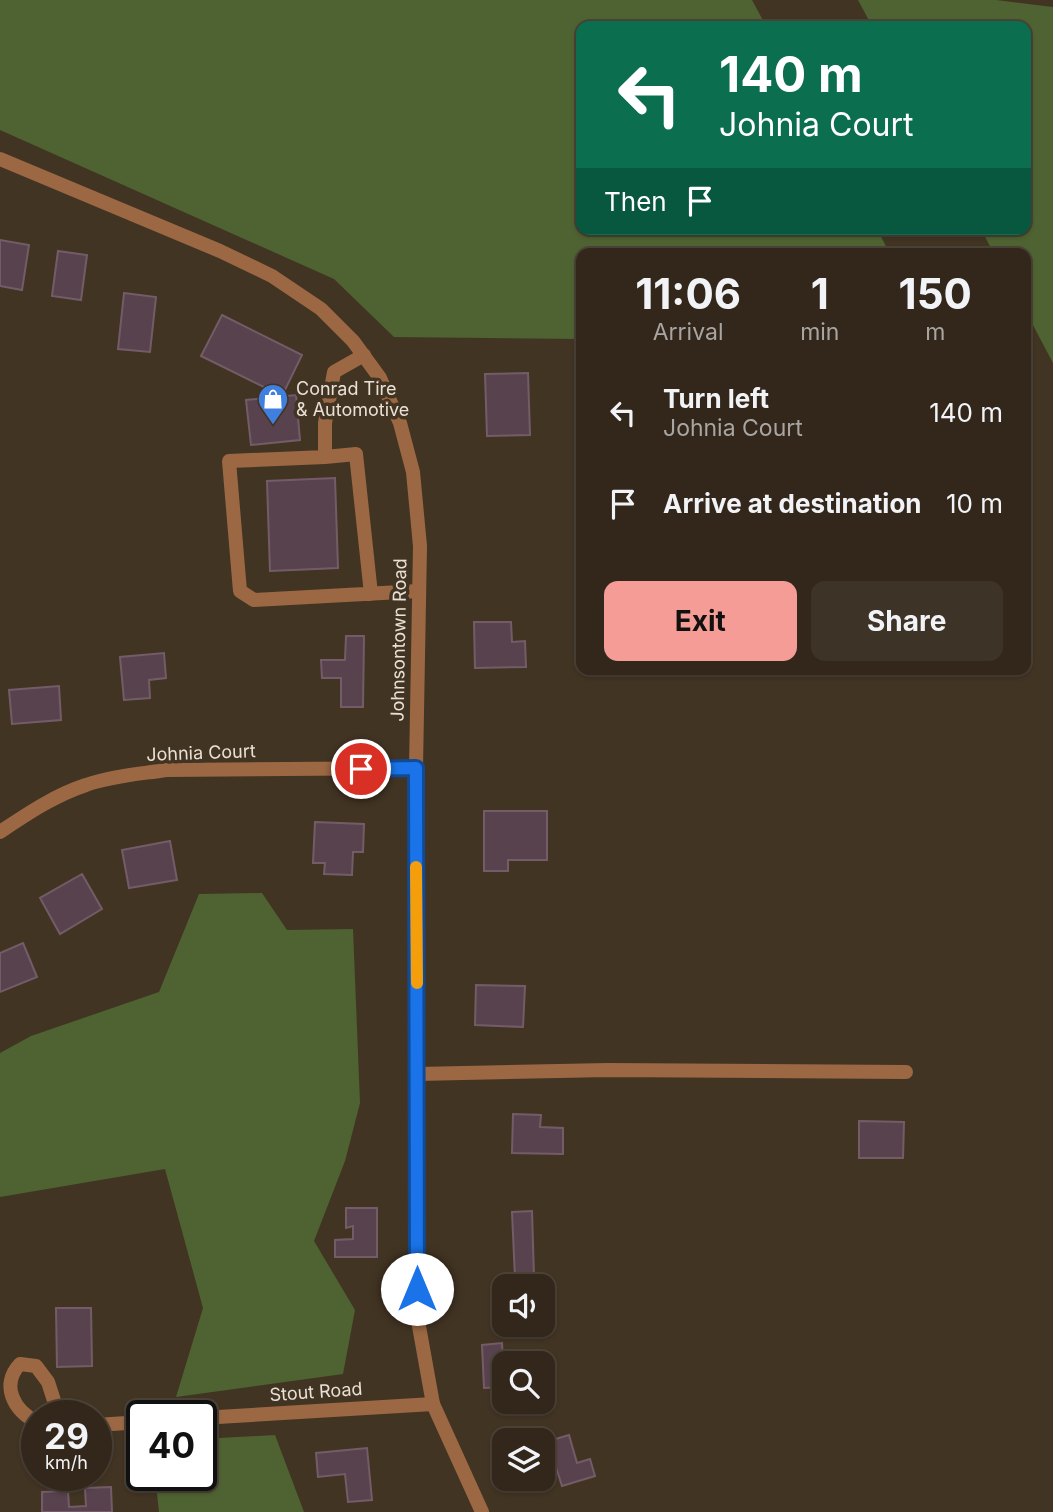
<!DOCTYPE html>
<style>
body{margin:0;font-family:Inter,sans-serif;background:#3d3327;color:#f1f3f6;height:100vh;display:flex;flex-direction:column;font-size:26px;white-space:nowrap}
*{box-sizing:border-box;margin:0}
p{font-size:23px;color:#a8a5a2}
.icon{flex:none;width:38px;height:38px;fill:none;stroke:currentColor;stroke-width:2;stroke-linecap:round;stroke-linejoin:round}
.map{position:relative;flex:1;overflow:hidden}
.panel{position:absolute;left:576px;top:248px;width:455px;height:427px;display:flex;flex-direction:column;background:#32271a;border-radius:14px;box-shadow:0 2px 5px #0004,0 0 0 2px #4d4439}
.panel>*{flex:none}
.banner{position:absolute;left:576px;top:21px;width:455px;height:214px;border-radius:14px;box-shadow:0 2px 5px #0004,0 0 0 2px #4d4439;background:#0b6e4f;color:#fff;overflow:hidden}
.tools{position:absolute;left:492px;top:1274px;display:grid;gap:14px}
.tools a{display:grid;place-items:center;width:63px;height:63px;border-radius:14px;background:#32271a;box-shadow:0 2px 5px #0004,0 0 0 2px #4d4439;font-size:35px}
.speed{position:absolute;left:21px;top:1400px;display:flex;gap:14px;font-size:35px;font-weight:700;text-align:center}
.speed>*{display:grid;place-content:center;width:91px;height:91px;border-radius:50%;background:#32271a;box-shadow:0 2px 5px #0004,0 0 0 2px #4d4439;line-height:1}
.speed small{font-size:18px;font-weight:400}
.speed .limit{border:4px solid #111;border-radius:10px;background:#fff;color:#111}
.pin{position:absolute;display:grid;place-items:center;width:60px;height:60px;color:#fff;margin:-30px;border:4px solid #fff;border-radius:50%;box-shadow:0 2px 7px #0007}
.me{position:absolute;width:77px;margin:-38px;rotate:0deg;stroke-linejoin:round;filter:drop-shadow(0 0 5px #0008)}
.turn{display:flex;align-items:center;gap:24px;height:147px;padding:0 28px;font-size:32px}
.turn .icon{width:91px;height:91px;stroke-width:2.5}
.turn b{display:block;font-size:49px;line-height:60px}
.then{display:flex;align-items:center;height:66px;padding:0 28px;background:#0003;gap:14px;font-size:26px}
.eta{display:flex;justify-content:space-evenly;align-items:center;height:119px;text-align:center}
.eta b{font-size:42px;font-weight:700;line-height:49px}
.button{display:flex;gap:14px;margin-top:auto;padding:14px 28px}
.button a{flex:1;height:80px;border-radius:14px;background:#f59c96;color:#111;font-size:28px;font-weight:700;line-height:80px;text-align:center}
.button a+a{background:#3d3327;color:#f1f3f6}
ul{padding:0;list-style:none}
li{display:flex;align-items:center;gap:21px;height:91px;padding:0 28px}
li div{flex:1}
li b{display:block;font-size:26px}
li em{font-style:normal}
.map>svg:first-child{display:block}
</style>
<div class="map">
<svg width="1053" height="1512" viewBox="0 0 1053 1512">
<rect width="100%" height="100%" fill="#423423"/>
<!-- green -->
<path fill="#4e6331" d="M0,0H752L766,26H581V229H877L890,254H581V339L394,337L334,279L0,130Z
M858,0H996L1053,7V363L1026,312V254H994L981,229H1026V26H872Z
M262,893L287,930L353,929L360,1103L345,1161L314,1241L355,1310L343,1374L176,1397L203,1308L165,1169L0,1197V1053L31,1036L159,992L199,894Z
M275,1435L304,1512H159L155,1475H201V1439Z"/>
<!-- building -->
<path fill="#57424d" stroke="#735c68" stroke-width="2" d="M0,240L29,245L22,290L0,286Z
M58,251L87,255L81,300L52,296Z
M124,293L156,297L150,352L118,349Z
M222,315L302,355L282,396L201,356Z
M528,373L530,435L487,436L485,374Z
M296,395L300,440L251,445L246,400Z
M335,478L338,568L270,571L267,481Z
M474,622H511L512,642L525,641L526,667L475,668Z
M346,636H364L363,707H341V678H322L321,660H345Z
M164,653L166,678L149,680L150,698L124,700L120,657Z
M59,686L61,720L12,724L9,690Z
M484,811H547V860H508V871H484Z
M315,822L364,824L363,852H353L352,875L324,874L325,863H313Z
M170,841L177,880L129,888L122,850Z
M82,874L102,909L60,934L40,898Z
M23,943L37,977L0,992V953Z
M476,985L525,986L523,1027L475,1025Z
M513,1114L541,1115L540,1127L563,1128V1154L512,1153Z
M859,1121L904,1122L903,1158H859Z
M346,1208H377V1257H335V1240L353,1239V1226L346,1228Z
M532,1211L534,1277L515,1278L512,1212Z
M56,1308H91L92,1366L57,1367Z
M502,1343L503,1362L508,1361V1351L527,1350L528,1363H504V1387L484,1388L482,1345Z
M569,1435L577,1463L590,1459L595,1476L562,1486L554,1461L546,1463L542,1443Z
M367,1448L372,1500L348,1502L345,1474L318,1477L316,1453Z
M111,1487L112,1512H42V1492L68,1491L69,1507L86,1506L85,1488Z"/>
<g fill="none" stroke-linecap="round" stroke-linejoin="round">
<!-- service -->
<path stroke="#9c6844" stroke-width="14" d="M364,355L334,372L325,423V457L229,461L240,591L254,600L419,591
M325,457L356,454L371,594
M417,1074L608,1070L906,1072"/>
<!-- minor -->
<path stroke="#9c6844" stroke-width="14" d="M0,832C27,814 55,795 86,785C111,776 140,774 166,770L416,768
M201,1418L433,1404
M37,1422C14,1411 0,1385 20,1364L36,1366L48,1382L59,1416
M96,1425L142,1422"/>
<!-- tertiary -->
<path stroke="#9c6844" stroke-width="14" d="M0,159L220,251L272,276L321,309L353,341L380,378L400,423L413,472L420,546L416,768L417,1315L433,1404L482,1512"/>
</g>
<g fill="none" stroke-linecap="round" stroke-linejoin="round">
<!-- route casing -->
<g stroke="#114b97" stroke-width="18">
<path id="route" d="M361,769L416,768L417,1289"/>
</g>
<!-- route -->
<use href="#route" stroke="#1a73e8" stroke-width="12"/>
<!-- slow -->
<path stroke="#f59e0b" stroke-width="12" d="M416,867L417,983"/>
</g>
<!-- icons -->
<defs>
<g id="shop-pin" transform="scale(1.575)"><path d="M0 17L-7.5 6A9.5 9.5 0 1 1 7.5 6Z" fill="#3f7fe0" stroke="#423423"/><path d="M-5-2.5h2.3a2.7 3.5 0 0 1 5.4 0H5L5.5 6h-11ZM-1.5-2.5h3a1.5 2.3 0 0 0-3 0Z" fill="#fff"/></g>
</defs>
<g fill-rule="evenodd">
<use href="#shop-pin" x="273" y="399"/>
</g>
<g text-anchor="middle" stroke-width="7" stroke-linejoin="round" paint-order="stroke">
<!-- poi labels -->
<g font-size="18" fill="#e9e0d6" stroke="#423423" text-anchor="start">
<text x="296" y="395">Conrad Tire<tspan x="296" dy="21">&amp; Automotive</tspan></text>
</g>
<!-- street labels -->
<g font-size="18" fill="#e9e0d6" stroke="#423423">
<text transform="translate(399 640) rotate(-89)" y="6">Johnsontown Road</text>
<text transform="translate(201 753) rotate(-2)" y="6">Johnia Court</text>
<text transform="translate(316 1392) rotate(-4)" y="6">Stout Road</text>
</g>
</g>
</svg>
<div class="tools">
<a><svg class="icon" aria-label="sound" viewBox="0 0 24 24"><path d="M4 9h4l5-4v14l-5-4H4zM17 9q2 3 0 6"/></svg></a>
<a><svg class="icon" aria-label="search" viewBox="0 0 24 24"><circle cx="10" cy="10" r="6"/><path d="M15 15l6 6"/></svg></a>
<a><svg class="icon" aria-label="layers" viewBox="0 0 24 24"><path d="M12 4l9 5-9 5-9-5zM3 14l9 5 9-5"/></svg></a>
</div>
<div class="speed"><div>29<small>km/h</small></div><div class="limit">40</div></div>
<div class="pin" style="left:361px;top:769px;background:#d93025"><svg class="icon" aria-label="arrive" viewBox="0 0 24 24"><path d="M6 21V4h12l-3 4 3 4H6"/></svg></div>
<svg class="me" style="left:417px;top:1289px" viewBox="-20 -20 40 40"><circle r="19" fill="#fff"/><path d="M0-13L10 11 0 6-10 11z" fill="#1a73e8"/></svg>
<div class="banner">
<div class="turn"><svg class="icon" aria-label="left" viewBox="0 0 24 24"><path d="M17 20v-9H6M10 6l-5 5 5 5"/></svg><div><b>140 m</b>Johnia Court</div></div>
<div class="then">Then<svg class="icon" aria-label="arrive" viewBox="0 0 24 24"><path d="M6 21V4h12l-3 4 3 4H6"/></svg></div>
</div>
<section class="panel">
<div class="eta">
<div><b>11:06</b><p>Arrival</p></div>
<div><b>1</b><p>min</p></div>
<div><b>150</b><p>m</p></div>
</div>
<ul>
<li><svg class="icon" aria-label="left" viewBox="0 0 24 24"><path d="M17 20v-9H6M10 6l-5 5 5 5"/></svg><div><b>Turn left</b><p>Johnia Court</p></div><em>140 m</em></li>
<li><svg class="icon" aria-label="arrive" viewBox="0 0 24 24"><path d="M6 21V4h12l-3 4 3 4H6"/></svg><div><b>Arrive at destination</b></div><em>10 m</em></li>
</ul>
<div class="button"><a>Exit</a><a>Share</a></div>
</section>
</div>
